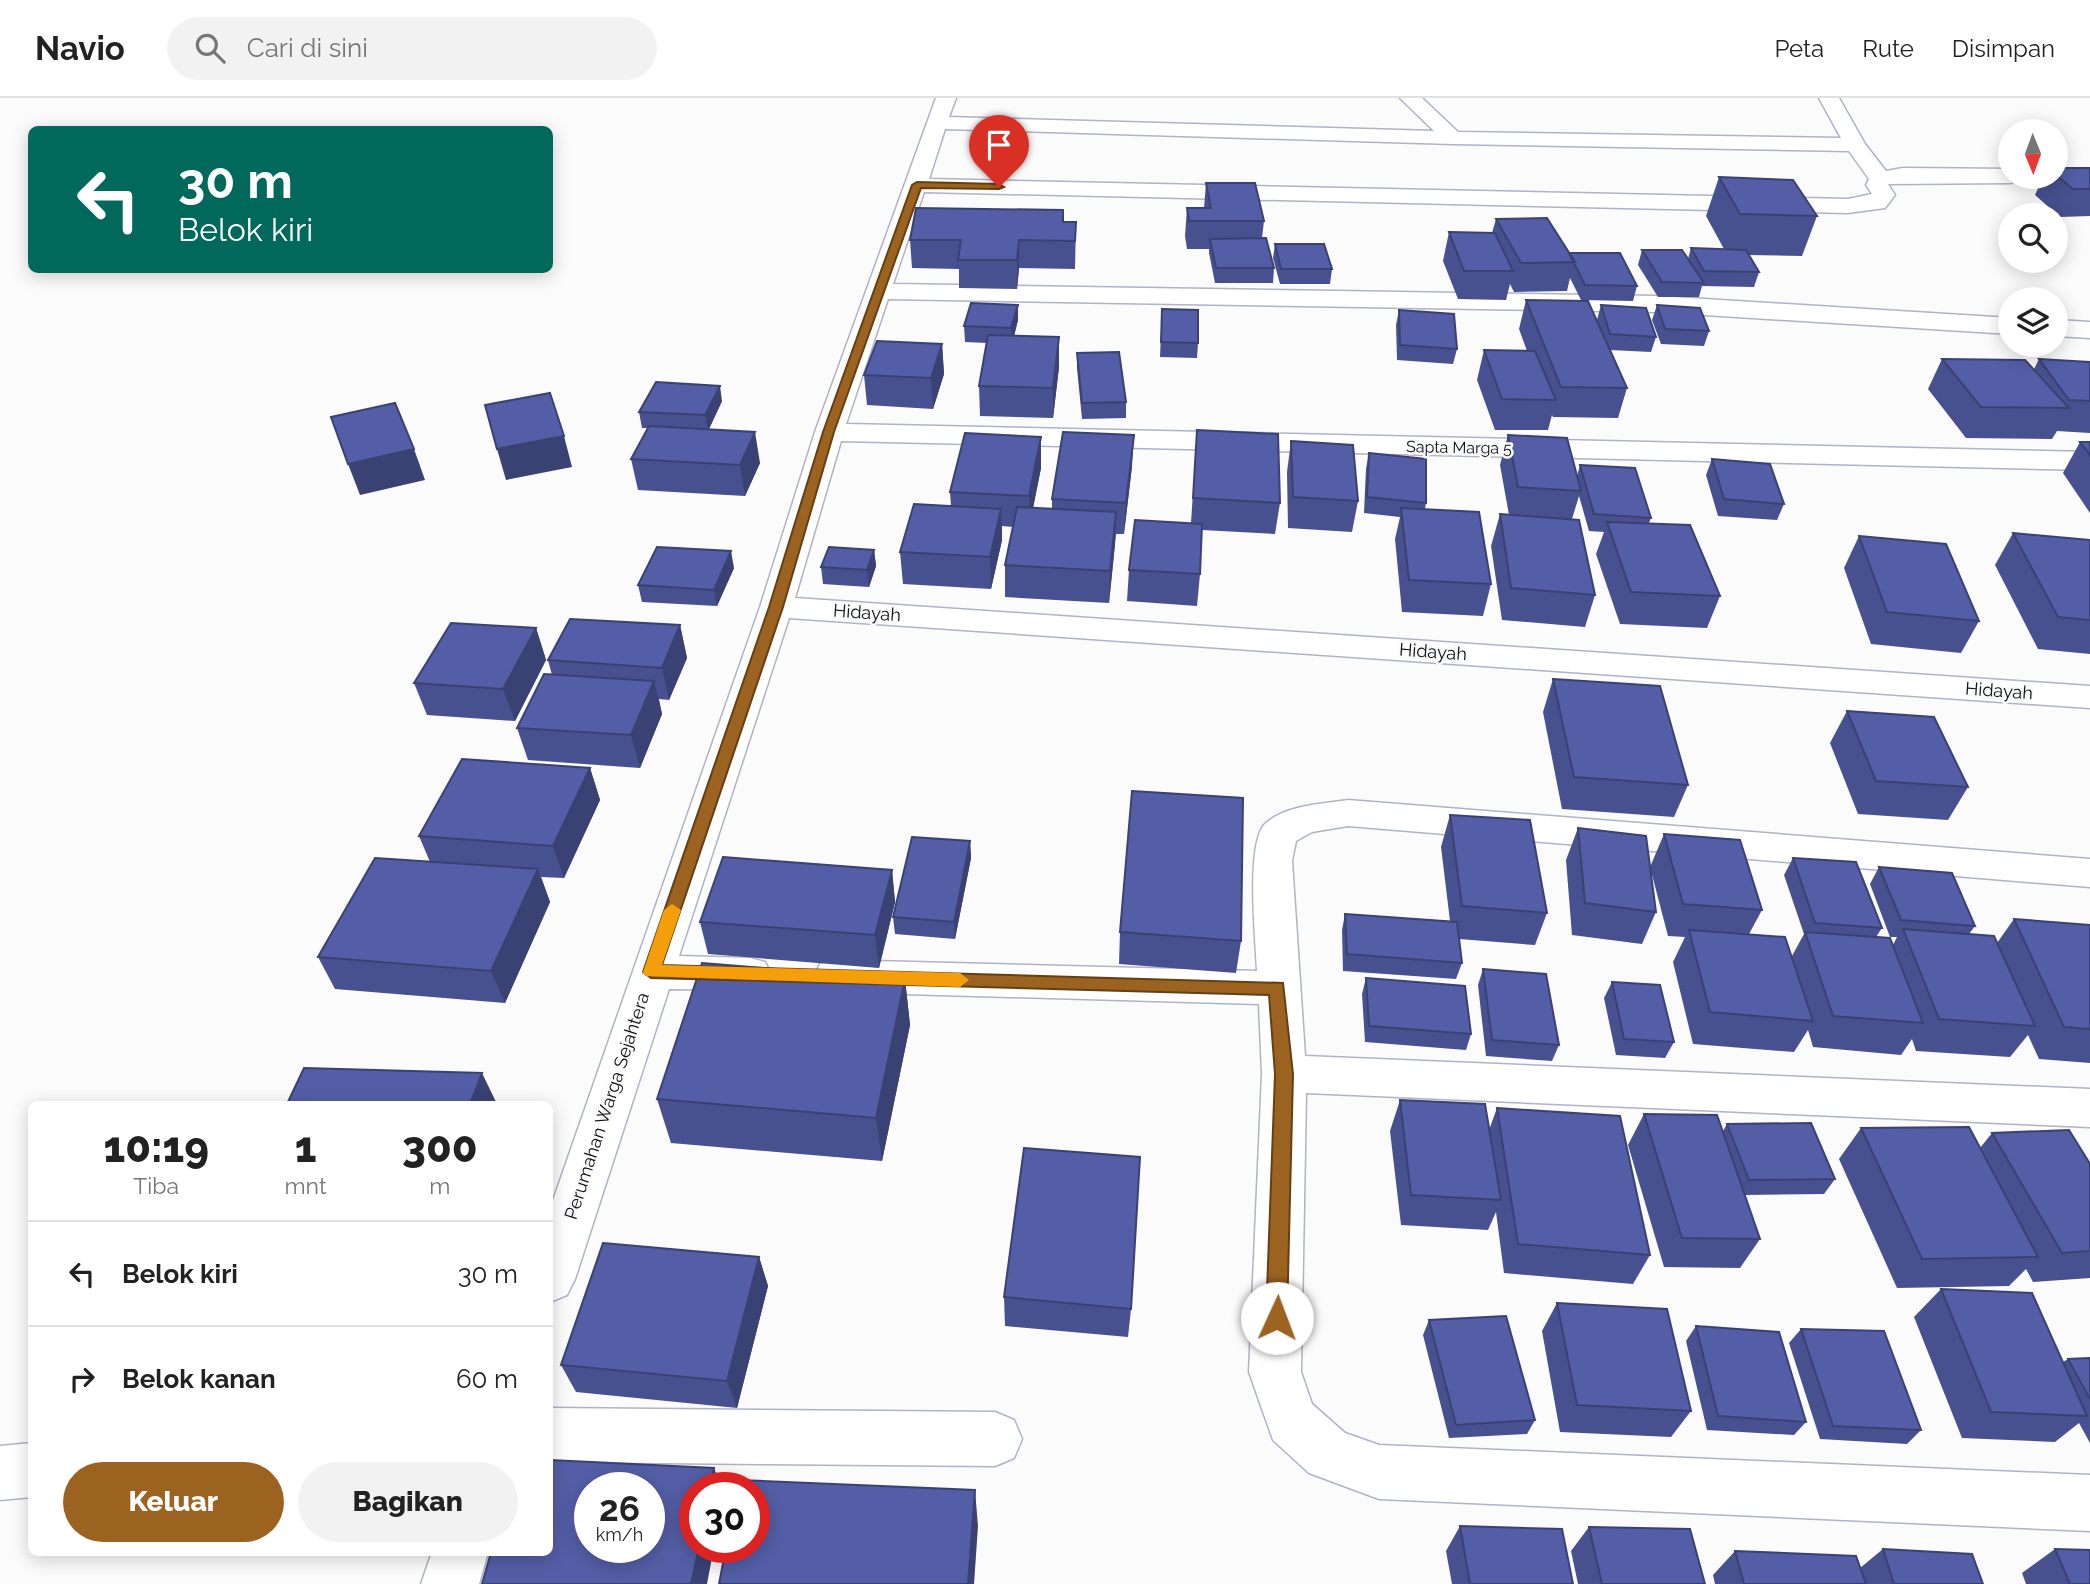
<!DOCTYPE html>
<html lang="id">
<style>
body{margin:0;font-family:Raleway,sans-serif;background:#f2f2f2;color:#222;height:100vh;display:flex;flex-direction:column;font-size:26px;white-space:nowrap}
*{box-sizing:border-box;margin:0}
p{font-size:23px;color:#767676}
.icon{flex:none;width:38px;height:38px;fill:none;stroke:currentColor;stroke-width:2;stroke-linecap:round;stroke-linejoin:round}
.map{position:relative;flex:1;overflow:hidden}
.sheet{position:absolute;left:28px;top:1003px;width:525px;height:455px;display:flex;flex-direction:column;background:#fff;border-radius:10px;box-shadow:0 4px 18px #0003}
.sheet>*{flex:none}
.top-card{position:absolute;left:28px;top:28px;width:525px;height:147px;border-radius:10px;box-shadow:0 4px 18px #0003;background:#00695c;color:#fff;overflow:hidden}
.needle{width:46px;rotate:179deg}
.controls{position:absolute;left:1998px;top:21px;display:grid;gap:14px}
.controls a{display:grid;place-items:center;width:70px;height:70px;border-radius:50%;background:#fff;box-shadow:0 4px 18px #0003;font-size:35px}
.speed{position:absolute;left:574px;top:1374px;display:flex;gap:14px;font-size:35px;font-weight:700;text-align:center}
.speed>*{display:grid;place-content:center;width:91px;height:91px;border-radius:50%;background:#fff;box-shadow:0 4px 18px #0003;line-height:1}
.speed small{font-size:18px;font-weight:400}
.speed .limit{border:10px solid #d22;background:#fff;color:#111}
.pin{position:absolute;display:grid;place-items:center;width:60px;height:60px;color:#fff;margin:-72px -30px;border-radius:50% 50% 50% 0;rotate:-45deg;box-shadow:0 0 7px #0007}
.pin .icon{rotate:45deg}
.me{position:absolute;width:77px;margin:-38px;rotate:2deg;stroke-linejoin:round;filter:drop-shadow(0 0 5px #0008)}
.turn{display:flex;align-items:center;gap:24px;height:147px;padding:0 35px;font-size:32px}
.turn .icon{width:91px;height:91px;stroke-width:2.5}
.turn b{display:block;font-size:49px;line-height:60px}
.eta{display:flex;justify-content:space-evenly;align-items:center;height:119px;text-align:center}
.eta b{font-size:42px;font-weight:800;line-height:49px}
.cta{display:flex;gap:14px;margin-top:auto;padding:14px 35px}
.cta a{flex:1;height:80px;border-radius:42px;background:#9b6220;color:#fff;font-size:28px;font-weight:800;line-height:80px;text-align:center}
.cta a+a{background:#f2f2f2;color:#222}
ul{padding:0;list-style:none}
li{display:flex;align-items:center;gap:21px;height:105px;padding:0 35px;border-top:2px solid #e0e0e0}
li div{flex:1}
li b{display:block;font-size:26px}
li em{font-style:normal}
header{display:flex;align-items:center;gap:42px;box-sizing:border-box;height:98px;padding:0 35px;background:#fff;border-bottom:2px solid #e0e0e0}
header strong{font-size:33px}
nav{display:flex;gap:38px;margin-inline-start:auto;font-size:24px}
.search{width:490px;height:63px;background:#f2f2f2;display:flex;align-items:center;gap:18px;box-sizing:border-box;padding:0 24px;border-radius:38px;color:#767676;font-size:26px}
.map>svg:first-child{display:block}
</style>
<header>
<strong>Navio</strong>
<div class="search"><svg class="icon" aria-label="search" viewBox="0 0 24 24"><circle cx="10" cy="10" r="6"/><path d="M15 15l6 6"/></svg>Cari di sini</div>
<nav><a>Peta</a><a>Rute</a><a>Disimpan</a></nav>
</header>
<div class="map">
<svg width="2090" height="1486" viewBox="0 0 2090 1486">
<rect width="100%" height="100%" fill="#fbfbfb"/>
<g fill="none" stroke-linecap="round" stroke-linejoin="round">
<!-- minor casing -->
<g stroke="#aeb3c7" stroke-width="3">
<path id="minor" d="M936,0H956L949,19L1434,33L1400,0H1422L1458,34L1841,40L1819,0H1839L1865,46L1886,73L1903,70L2011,71V79H2021L2011,85L1888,86L1895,97L1885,110L1848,115L924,94L893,186L1657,198L2011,220V236L1657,214L888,201L846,326L2090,354V372L841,343L795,500L2090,588V610L789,520L679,858L750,860L765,864L771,876L765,888L750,892L669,891L575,1181L567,1197L550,1204V1111L760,509L815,334ZM945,31L1453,46L1849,53L1869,81L1866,87L1872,96L1848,101L929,81Z
M2056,222L2090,224V240L2056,238Z
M1348,702L2090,761V789L1348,728L1312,734L1296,743L1292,763L1305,958L2090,991V1029L1306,995L1301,1274L1312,1306L1345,1335L1379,1347L2090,1377V1433L1379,1401L1309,1375L1273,1342L1249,1274L1262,976L1259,906L835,894L820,890L814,878L820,866L835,862L1257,873C1256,845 1245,742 1266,725C1287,707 1322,706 1348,702Z
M550,1310L995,1314L1014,1322L1022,1341L1014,1360L995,1368L550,1364Z
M32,1345V1399L0,1402V1348Z
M432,1454H488L479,1486H421Z"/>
</g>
<!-- minor -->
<use href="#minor" fill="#fff" fill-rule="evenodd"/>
</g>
<!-- wall -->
<path fill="#47518f" d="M2056,70H2090V118L2060,119L2035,97L2043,79H2056Z
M1719,79L1817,118L1802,158L1749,157L1759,174L1754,189L1702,188L1699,199H1658L1638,167L1642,152L1688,161L1691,150L1724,151L1706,118Z
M1206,85L1264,123L1262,140L1274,170L1273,185H1215L1209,155V151H1187L1185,138L1187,110H1204Z
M1496,121L1637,188L1633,203L1581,202L1570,180L1567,193L1514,194L1510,186L1506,202L1458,201L1443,163L1449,134L1492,135Z
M1063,124H1076L1075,171L1019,170L1017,191L959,190V171L912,170L910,142Z
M1275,146L1332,171L1330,186H1280L1273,160Z
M1526,202L1597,222L1601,207L1656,239L1651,254L1610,252L1627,290L1618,320L1553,319L1552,317L1548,332H1495L1477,282L1484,252L1527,253L1519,231Z
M1657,207L1709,233L1704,248L1661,246L1652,222Z
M1162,211L1198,245L1197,260L1160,259Z
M1399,212L1457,251L1453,266L1397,262L1396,227Z
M1018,222L1014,238L1059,269L1053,320L980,318L979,288L987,245L965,244L964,228Z
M942,246L944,276L933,311L867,307L864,277Z
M1077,255L1126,304V320L1082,321L1077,270Z
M1942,261L2034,271L2039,261L2090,264V335L2057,333L2052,341L1966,340L1928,291Z
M722,303L709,331L760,365L745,398L638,392L631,361L648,330H642L639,314Z
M1197,332L1280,405L1275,436L1202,432L1200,476L1197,508L1127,503L1129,472L1191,425Z
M1508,337L1577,378L1580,367L1651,420L1649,425L1720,498L1707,530L1620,526L1596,456L1604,434L1589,433L1579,398L1572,421L1595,497L1585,529L1502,522L1491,448L1500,416L1509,417L1500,367Z
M1041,339V370L1033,410L1052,411V401L1132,368L1124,436H1116L1109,505L1005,499V467L1013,429L1002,428V442L991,491L903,486L900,454L951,408L950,394Z
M1291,343L1358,403L1352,434L1288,430L1287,374Z
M2080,344H2090V415L2063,375Z
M1369,355L1426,405L1425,411L1491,486L1483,518L1402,514L1395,441L1400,419L1364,415L1366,371Z
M1712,361L1784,406L1777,422L1718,418L1706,377Z
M2013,435L2090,442V556L2038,551L1995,467Z
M1859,438L1979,523L1961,555L1871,546L1844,470Z
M874,452L876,468L869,489L823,486L821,469Z
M734,470L717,508L642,504L638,487Z
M680,527L687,560L669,602L659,601L662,616L640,670L528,662L517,630L552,577L548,562Z
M536,530L546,562L515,623L427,617L414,585Z
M1553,581L1688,687L1674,719L1562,711L1543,614Z
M1847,613L1968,689L1948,722L1858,716L1830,645Z
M590,670L600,702L564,780L541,779L550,804L505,905L335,891L318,859L430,764L419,738Z
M1450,717L1547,815L1535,847L1459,841L1462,865L1456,881L1343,873L1342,832L1345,816L1450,823L1441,749Z
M1578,730L1650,769L1664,736L1762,812L1749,836L1792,858L1804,836L1784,777L1793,760L1882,830L1876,839L1893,847L1897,839H1890L1870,786L1879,769L1975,828L1969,836L1997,845L2014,821L2090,827V965L2039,961L2028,937L2010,959L1916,953L1912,941L1901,957L1813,949L1808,932L1794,954L1693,946L1673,864L1685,839L1668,838L1650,769L1656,814L1642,846L1572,837L1566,762Z
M970,743L971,760L955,841L895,836L893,819Z
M892,772L895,804L879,870L708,856L700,824Z
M1120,834L1241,843L1236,875L1119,866Z
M1483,871L1559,947L1552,963L1486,958L1478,887Z
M1366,880L1471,936L1466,952L1365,944L1362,896Z
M905,881L910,927L882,1063L671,1045L657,1001Z
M1612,884L1674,944L1665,960L1616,957L1604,900Z
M1400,1002L1489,1032L1497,1010L1650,1157L1633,1186L1504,1175L1496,1114L1488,1132L1401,1127L1390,1033Z
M1644,1016L1723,1033L1727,1026L1835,1081L1824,1096L1745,1097L1760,1141L1740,1170L1664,1169L1628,1047Z
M1861,1030L1980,1050L1992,1035L2090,1066V1180L2033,1184L2026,1171L2009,1188L1897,1190L1839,1061Z
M759,1159L768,1188L737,1310L576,1294L561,1267Z
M1941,1191L2063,1264L2068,1261L2090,1260V1345L2079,1325L2055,1344L1962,1340L1914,1219Z
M1004,1199L1131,1211L1128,1239L1005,1228Z
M1557,1205L1691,1313L1671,1339L1560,1334L1542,1233Z
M1429,1222L1535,1322L1527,1336L1449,1340L1423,1237Z
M1696,1228L1806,1324L1794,1337L1707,1332L1686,1243Z
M1801,1231L1921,1332L1907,1346L1820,1341L1789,1245Z
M1460,1428L1573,1486H1452L1446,1453Z
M1589,1429L1705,1486H1578L1571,1453Z
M1883,1451L1983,1486H1715L1713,1477L1735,1453L1860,1470Z
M2055,1451L2090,1486H2026L2022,1475Z"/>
<!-- shaded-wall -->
<path fill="#3a4274" d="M1019,142V170L1017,191V162Z
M1018,207V222L1012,246L1011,230Z
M1059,239V269L1053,320V290Z
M942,246L944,276L933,311L931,280Z
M720,288L722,303L708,333L705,317Z
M755,334L760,365L745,398L740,367Z
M1134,337L1132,368L1124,436L1126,405Z
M564,338L572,369L506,382L497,351Z
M1041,339V370L1029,430V398Z
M414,351L425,382L360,397L348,366Z
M1001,411L1002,442L991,491L990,459Z
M1116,414L1115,446L1109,505L1110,473Z
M874,452L876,468L869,489L867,472Z
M731,453L734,470L717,508L714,492Z
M680,527L687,560L669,602L662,570Z
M536,530L546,562L515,623L503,591Z
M654,583L662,616L640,670L631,637Z
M590,670L600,702L564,780L553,748Z
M970,743L971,760L955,841L954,824Z
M538,771L550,804L505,905L491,873Z
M892,772L895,804L879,870L875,837Z
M905,881L910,927L882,1063L876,1020Z
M482,975L497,1006H470Z
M759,1159L768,1188L737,1310L727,1283Z
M714,1370L722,1390H710Z
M975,1392L978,1428L974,1486H968Z
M699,1449H714L707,1486H691Z"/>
<!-- building -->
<path fill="#535ea6" stroke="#3a4274" stroke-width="2" fill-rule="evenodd" d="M2056,70H2090V91H2073L2056,77Z
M1719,79L1793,82L1817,118L1740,116Z
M1206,85H1255L1264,123H1189L1187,110H1211Z
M916,110L1063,112V124H1076L1075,143L1019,142L1017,162H958L961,142H910Z
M1547,120L1575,164L1521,165L1496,121Z
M1449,134L1495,135L1513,173H1464Z
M1266,140L1274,170H1216L1210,141Z
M1275,146H1324L1332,171H1281Z
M1691,150L1746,152L1759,174L1704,173Z
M1642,152H1682L1704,185L1662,184Z
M1569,155H1620L1637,188L1585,187Z
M1526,202L1588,203L1627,290L1561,289Z
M971,205L1018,207L1011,230L964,228Z
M1601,207L1646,210L1656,239L1610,236Z
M1657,207L1700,210L1709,233L1665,231Z
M1162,211L1198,212V245L1161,244Z
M1399,212L1454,216L1457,251L1400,247Z
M988,237L1059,239L1053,290L979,288Z
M877,243L942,246L931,280L864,277Z
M1484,252L1535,253L1556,302L1502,301Z
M1119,254L1126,304L1082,305L1077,255Z
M1942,261L2025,262L2069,310L1981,309Z
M2039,261L2090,264V303L2069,302Z
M656,284L720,288L705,317L639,314Z
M550,295L564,338L497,351L485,307Z
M395,305L414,351L348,366L331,319Z
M649,328L755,334L740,367L631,361Z
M1197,332L1278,336L1280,405L1193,400Z
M1063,334L1134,337L1126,405L1052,401Z
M965,335L1041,339L1029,398L950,394Z
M1508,337L1567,340L1581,393L1518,389Z
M1291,343L1353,347L1358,403L1293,399Z
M2080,344H2090V357Z
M1369,355L1426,361V405L1367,399Z
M1712,361L1770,366L1784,406L1724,401Z
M1580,367L1635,370L1651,420L1594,416Z
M914,406L1001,411L990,459L900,454Z
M1017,409L1116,414L1110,473L1005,467Z
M1401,410L1479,414L1491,486L1409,482Z
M1500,416L1579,422L1595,497L1511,490Z
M1135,422L1202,426L1200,476L1129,472Z
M1607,424L1690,427L1720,498L1631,494Z
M2013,435L2090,442V522L2058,519Z
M1859,438L1946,446L1979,523L1887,514Z
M657,449L731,453L714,492L638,487Z
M829,449L874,452L867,472L821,469Z
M570,521L680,527L662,570L548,562Z
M451,525L536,530L503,591L414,585Z
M544,576L654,583L631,637L517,630Z
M1553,581L1660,588L1688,687L1574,679Z
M1847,613L1934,619L1968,689L1876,683Z
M462,661L590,670L553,748L419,738Z
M1132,693L1243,700L1241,843L1120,834Z
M1450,717L1530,722L1547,815L1462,808Z
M1578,730L1646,738L1656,814L1585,805Z
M1664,736L1740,742L1762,812L1683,806Z
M912,739L970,743L954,824L893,819Z
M723,759L892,772L875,837L700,824Z
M375,760L538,771L491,873L318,859Z
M1793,760L1856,764L1882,830L1815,825Z
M1879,769L1952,775L1975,828L1901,822Z
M1345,816L1457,824L1462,865L1347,856Z
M2014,821L2090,827V931L2064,929Z
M1903,831L1994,838L2035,928L1939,921Z
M1689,832L1785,839L1813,923L1710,914Z
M1805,834L1890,840L1923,925L1833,918Z
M702,865L905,881L876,1020L657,1001Z
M1483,871L1546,876L1559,947L1492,942Z
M1366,880L1465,888L1471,936L1369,928Z
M1612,884L1660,887L1674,944L1624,941Z
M304,970L482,975L470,1006H287Z
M1400,1002L1485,1006L1501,1102L1411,1097Z
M1497,1010L1620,1018L1650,1157L1518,1146Z
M1644,1016L1717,1017L1760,1141L1682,1140Z
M1811,1025L1835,1081L1749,1082L1727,1026Z
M1969,1029L2038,1159L1922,1161L1861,1030Z
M2069,1032L2090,1066V1153L2062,1155L1992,1035Z
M1024,1050L1140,1059L1131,1211L1004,1199Z
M603,1145L759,1159L727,1283L561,1267Z
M1941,1191L2032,1195L2087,1318L1991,1314Z
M1557,1205L1667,1211L1691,1313L1577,1307Z
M1506,1218L1535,1322L1456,1327L1429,1222Z
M1696,1228L1779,1234L1806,1324L1718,1318Z
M1801,1231L1884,1233L1921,1332L1833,1328Z
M2090,1260V1301L2068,1261Z
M550,1362L714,1370L710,1390H695V1449H699L691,1486H482L491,1454H550ZM590,1390H649V1449H590Z
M738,1382L975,1392L968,1486H719L726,1449H754V1390H737Z
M1460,1428L1562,1431L1573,1486H1470Z
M1589,1429L1690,1431L1705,1486H1602Z
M1883,1451L1972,1456L1983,1486H1894Z
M2055,1451L2090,1452V1486H2070Z
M1735,1453L1856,1458L1866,1486H1744Z"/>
<!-- route -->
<path fill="#9b6220" stroke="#654015" stroke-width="2" d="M917,84L999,86L1004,89L999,91L921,90L834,334L783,509L662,867L1283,885L1293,976L1287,1220L1284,1227L1277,1230L1269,1227L1266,1220L1275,976L1269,897L651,880L643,874L769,509L823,334L912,87Z"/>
<!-- slow -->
<path fill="#f59e0b" d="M672,806L681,812L662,867L960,875L969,882L960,889L645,878L643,874L664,812Z"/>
<g text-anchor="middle" stroke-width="5" stroke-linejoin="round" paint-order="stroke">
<!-- far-street labels -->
<g font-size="16" fill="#0d0f15" stroke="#fbfbfb">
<text transform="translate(1459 349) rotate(1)" y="6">Sapta Marga 5</text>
</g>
<!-- street labels -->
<g font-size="18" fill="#0d0f15" stroke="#fbfbfb">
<text transform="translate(867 515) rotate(4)" y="6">Hidayah</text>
<text transform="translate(1433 554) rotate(4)" y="6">Hidayah</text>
<text transform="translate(1999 593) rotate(4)" y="6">Hidayah</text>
<text transform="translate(607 1008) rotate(-72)" y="6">Perumahan Warga Sejahtera</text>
</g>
</g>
</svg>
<div class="controls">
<a><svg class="needle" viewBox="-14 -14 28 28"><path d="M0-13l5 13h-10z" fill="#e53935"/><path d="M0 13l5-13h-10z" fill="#767676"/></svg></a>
<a><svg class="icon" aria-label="search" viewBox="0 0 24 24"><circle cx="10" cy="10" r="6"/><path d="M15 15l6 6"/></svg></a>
<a><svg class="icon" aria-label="layers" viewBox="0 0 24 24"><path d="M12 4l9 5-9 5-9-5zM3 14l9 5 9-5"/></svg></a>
</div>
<div class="speed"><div>26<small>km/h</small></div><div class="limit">30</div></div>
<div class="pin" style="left:999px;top:89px;background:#d93025"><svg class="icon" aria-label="arrive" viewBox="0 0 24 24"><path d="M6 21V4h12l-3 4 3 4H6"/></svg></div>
<svg class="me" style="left:1277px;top:1220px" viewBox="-20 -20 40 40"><circle r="19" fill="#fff"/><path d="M0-13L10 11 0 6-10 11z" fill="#9b6220"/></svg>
<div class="top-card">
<div class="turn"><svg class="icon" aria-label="left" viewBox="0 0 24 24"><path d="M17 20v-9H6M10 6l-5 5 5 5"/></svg><div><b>30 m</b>Belok kiri</div></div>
</div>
<section class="sheet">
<div class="eta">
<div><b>10:19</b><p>Tiba</p></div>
<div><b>1</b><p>mnt</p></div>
<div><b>300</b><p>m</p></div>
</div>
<ul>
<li><svg class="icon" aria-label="left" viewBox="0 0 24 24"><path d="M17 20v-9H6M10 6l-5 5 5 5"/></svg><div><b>Belok kiri</b></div><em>30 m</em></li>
<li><svg class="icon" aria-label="right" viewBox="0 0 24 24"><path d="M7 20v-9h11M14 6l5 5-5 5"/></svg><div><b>Belok kanan</b></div><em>60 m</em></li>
</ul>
<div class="cta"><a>Keluar</a><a>Bagikan</a></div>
</section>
</div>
